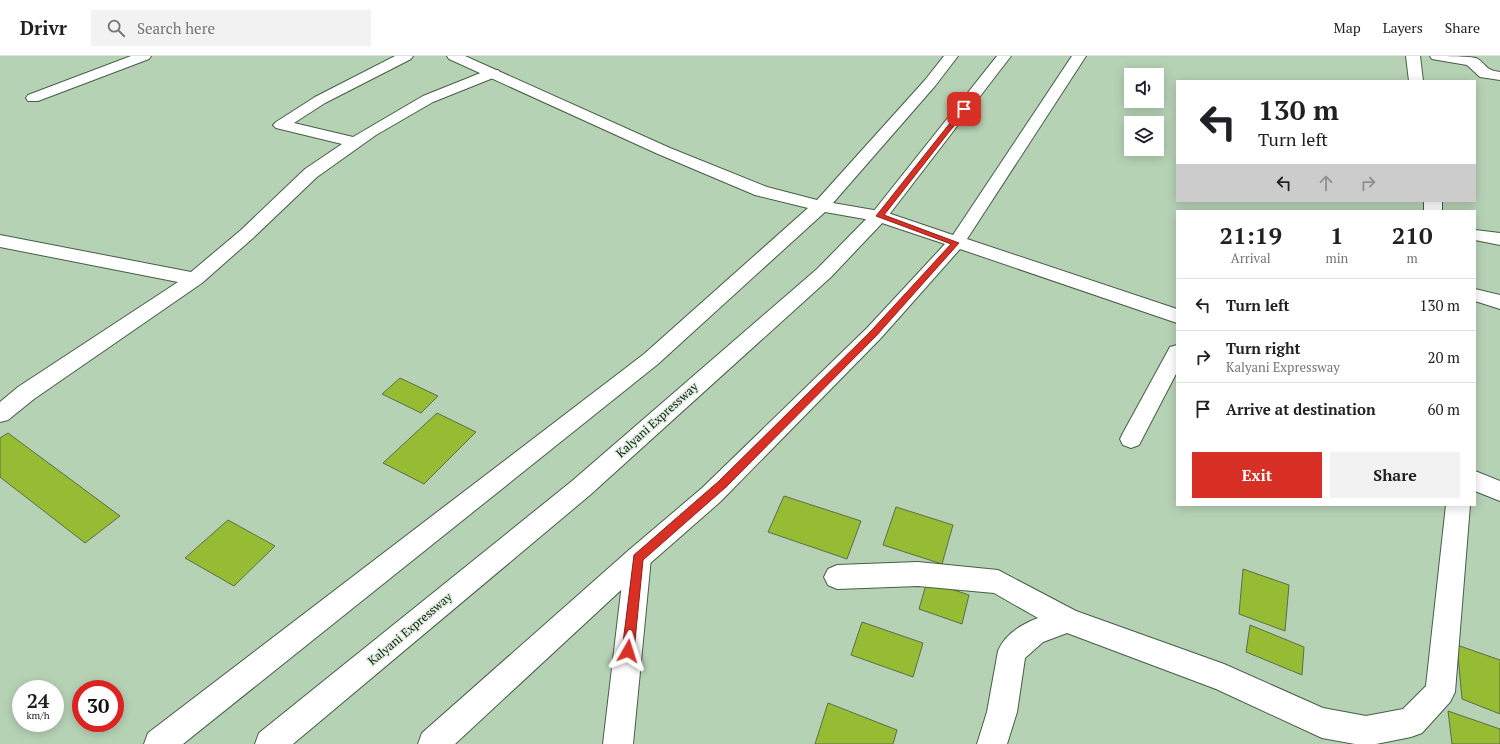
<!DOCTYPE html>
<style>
body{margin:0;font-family:"PT Serif",serif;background:#f2f2f2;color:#202124;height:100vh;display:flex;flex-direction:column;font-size:15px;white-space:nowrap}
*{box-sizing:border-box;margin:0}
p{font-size:13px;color:#757577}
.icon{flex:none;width:22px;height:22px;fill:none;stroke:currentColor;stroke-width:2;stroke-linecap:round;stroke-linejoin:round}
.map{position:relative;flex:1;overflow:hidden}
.drawer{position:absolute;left:1176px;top:154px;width:300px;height:296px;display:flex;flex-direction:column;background:#fff;border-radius:0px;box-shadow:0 2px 10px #0003}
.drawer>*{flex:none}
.banner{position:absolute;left:1176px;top:24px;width:300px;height:122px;border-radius:0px;box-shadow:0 2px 10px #0003;background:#fff;color:#202124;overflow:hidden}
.fabs{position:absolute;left:1124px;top:12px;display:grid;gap:8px}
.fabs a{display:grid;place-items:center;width:40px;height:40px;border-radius:0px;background:#fff;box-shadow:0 2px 10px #0003;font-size:20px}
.speed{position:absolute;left:12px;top:624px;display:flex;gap:8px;font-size:20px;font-weight:700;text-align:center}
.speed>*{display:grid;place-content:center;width:52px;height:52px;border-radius:50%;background:#fff;box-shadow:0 2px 10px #0003;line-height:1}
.speed small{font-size:10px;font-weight:400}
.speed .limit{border:6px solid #d22;background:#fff;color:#111}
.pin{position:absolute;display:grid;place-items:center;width:34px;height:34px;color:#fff;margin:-17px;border-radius:8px;box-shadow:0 2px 6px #0006}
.me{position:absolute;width:44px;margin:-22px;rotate:6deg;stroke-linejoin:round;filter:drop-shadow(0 0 3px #0008)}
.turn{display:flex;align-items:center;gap:14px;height:84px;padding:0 16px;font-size:18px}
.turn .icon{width:52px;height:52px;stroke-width:2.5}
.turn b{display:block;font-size:28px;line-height:34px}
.lanes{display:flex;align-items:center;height:38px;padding:0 16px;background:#0003;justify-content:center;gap:20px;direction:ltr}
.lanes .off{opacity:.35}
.eta{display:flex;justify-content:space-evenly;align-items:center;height:68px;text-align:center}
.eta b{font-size:24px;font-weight:700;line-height:28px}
.cta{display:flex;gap:8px;margin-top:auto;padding:8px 16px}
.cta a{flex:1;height:46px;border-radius:0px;background:#d93025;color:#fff;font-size:16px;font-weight:700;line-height:46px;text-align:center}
.cta a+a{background:#f2f2f2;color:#202124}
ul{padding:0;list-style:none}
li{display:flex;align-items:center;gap:12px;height:52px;padding:0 16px;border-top:1px solid #e0e0e0}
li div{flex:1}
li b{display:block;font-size:15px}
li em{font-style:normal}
header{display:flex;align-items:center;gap:24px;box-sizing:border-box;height:56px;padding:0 20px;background:#fff;border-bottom:1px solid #e0e0e0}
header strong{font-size:19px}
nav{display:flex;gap:22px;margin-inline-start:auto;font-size:14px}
.search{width:280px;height:36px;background:#f2f2f2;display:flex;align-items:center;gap:10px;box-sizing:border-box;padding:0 14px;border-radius:0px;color:#757577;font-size:15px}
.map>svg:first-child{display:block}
</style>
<header>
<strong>Drivr</strong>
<div class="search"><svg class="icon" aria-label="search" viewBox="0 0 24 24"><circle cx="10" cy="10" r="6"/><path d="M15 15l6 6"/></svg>Search here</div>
<nav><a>Map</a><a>Layers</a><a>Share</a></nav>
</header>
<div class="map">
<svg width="1500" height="688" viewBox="0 0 1500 688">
<rect width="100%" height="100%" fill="#b6d2b5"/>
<!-- building -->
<path fill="#95bc33" stroke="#606b4b" d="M400,322L438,340L421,357L382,338Z
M437,357L476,376L424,428L383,407Z
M8,377L120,460L85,487L0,421V382Z
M784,440L861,465L847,503L768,476Z
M896,451L953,469L942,508L883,489Z
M228,464L275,490L234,530L185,502Z
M1243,513L1289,529L1285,575L1239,558Z
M927,525L969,539L962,568L919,553Z
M862,566L923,587L913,621L851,599Z
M1250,569L1304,591L1302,619L1246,596Z
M1457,589L1500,604V658L1462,643Z
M828,647L897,674L893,688H815Z
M1448,655L1500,673V688H1452Z"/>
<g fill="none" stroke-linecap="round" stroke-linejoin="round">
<!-- minor casing -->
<g stroke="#455e45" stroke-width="2">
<path id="minor" d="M131,0H151L149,3L38,45H28L26,42L28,39Z
M395,0H413L411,3L325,47L294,67L353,81L423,40L488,14H498L500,17L498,20L433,46L376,79L317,121L253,182L202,227L34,343L8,364L0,366V346L18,331L178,226L0,191V179L191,216L241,174L305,113L342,88L276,72L273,69L276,66L315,41Z
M1406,0H1420L1423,25H1409Z
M1430,0C1442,0 1466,0 1476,2C1487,8 1484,14 1500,16V24L1480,21L1467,9L1432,3Z
M1424,145H1442V155H1424Z
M1475,174L1500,177V189L1475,184Z
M1475,233L1500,239V253L1475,245Z
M1177,289V316L1139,389L1131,392L1123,389L1120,383L1123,377L1170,291Z
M1446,449H1470L1455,636L1450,646L1422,677L1411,681L1376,688H1355L1322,682L1216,633L1067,577L1043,586L1025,602L1017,656L1007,688H977L987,656L998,595C1005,578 1022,568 1038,562L994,537L918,530L837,533L828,529L824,521L828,513L837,509L918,506L998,514L1076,555L1224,608L1323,652L1366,660L1403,653L1426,630Z
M638,491L647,494L651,502L633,688H603L625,502L629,494Z"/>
</g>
<!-- tertiary casing -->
<g stroke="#455e45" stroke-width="2">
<path id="tertiary" d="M447,0H465L670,92L767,131L817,144L925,24L944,0H958L935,30L833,147L885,156L953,179L1072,0H1086L967,183L1177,253V267L960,193L881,282L720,446L647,510L455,688H418L422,677L629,494L702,432L867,272L945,188L876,165L825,156L658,308L183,688H144L148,677L644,298L808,152L755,139L658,98L449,3Z
M1475,415L1500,425V445L1475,435Z"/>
</g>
<!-- trunk casing -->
<g stroke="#455e45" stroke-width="2">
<path id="trunk" d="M997,0H1011L885,164L831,221L590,439L293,688H255L259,677L572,425L817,213L873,156Z"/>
</g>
<!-- minor -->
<use href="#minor" fill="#fff" fill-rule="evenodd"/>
<!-- tertiary -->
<use href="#tertiary" fill="#fff" fill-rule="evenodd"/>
<!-- trunk -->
<use href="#trunk" fill="#fff" fill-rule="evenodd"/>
</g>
<!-- route -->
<path fill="#d93025" stroke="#8d1f18" d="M962,52L967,53L884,159L959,187L877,279L726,431L643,504L634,595L632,599L628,601L624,599L622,595L634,499L719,425L871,275L951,188L876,160Z"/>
<g text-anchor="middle" stroke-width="3" stroke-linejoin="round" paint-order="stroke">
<!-- street labels -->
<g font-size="12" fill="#101b10" stroke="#e0efe0">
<text transform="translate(657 364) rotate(-42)" y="4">Kalyani Expressway</text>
<text transform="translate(410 573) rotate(-40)" y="4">Kalyani Expressway</text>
</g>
</g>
</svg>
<div class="fabs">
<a><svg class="icon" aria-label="sound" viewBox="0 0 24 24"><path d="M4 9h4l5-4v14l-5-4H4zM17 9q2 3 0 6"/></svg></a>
<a><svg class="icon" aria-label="layers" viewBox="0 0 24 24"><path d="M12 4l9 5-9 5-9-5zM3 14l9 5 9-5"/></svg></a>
</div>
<div class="speed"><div>24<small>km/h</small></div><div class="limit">30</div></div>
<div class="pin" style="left:964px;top:53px;background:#d93025"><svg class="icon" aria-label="arrive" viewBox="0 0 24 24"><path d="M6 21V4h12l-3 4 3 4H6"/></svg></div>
<svg class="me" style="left:628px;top:595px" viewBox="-20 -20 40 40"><path d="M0-17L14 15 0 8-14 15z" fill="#d93025" stroke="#fff" stroke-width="4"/></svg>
<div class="banner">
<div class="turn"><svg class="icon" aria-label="left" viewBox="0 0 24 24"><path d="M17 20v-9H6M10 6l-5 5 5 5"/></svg><div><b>130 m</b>Turn left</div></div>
<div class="lanes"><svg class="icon" aria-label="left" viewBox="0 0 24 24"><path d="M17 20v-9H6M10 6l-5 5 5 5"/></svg><svg class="icon off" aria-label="ahead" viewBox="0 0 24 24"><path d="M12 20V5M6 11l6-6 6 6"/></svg><svg class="icon off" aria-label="right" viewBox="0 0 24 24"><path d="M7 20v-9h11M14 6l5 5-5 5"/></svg></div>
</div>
<section class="drawer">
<div class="eta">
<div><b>21:19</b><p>Arrival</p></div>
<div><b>1</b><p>min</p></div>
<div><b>210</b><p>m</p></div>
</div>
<ul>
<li><svg class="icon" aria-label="left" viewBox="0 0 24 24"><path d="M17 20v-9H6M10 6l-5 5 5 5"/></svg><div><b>Turn left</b></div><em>130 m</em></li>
<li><svg class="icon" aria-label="right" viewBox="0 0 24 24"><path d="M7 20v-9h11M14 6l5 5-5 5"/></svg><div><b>Turn right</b><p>Kalyani Expressway</p></div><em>20 m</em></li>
<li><svg class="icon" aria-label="arrive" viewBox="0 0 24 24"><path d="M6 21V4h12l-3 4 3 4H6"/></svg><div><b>Arrive at destination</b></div><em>60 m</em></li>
</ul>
<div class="cta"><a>Exit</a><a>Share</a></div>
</section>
</div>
